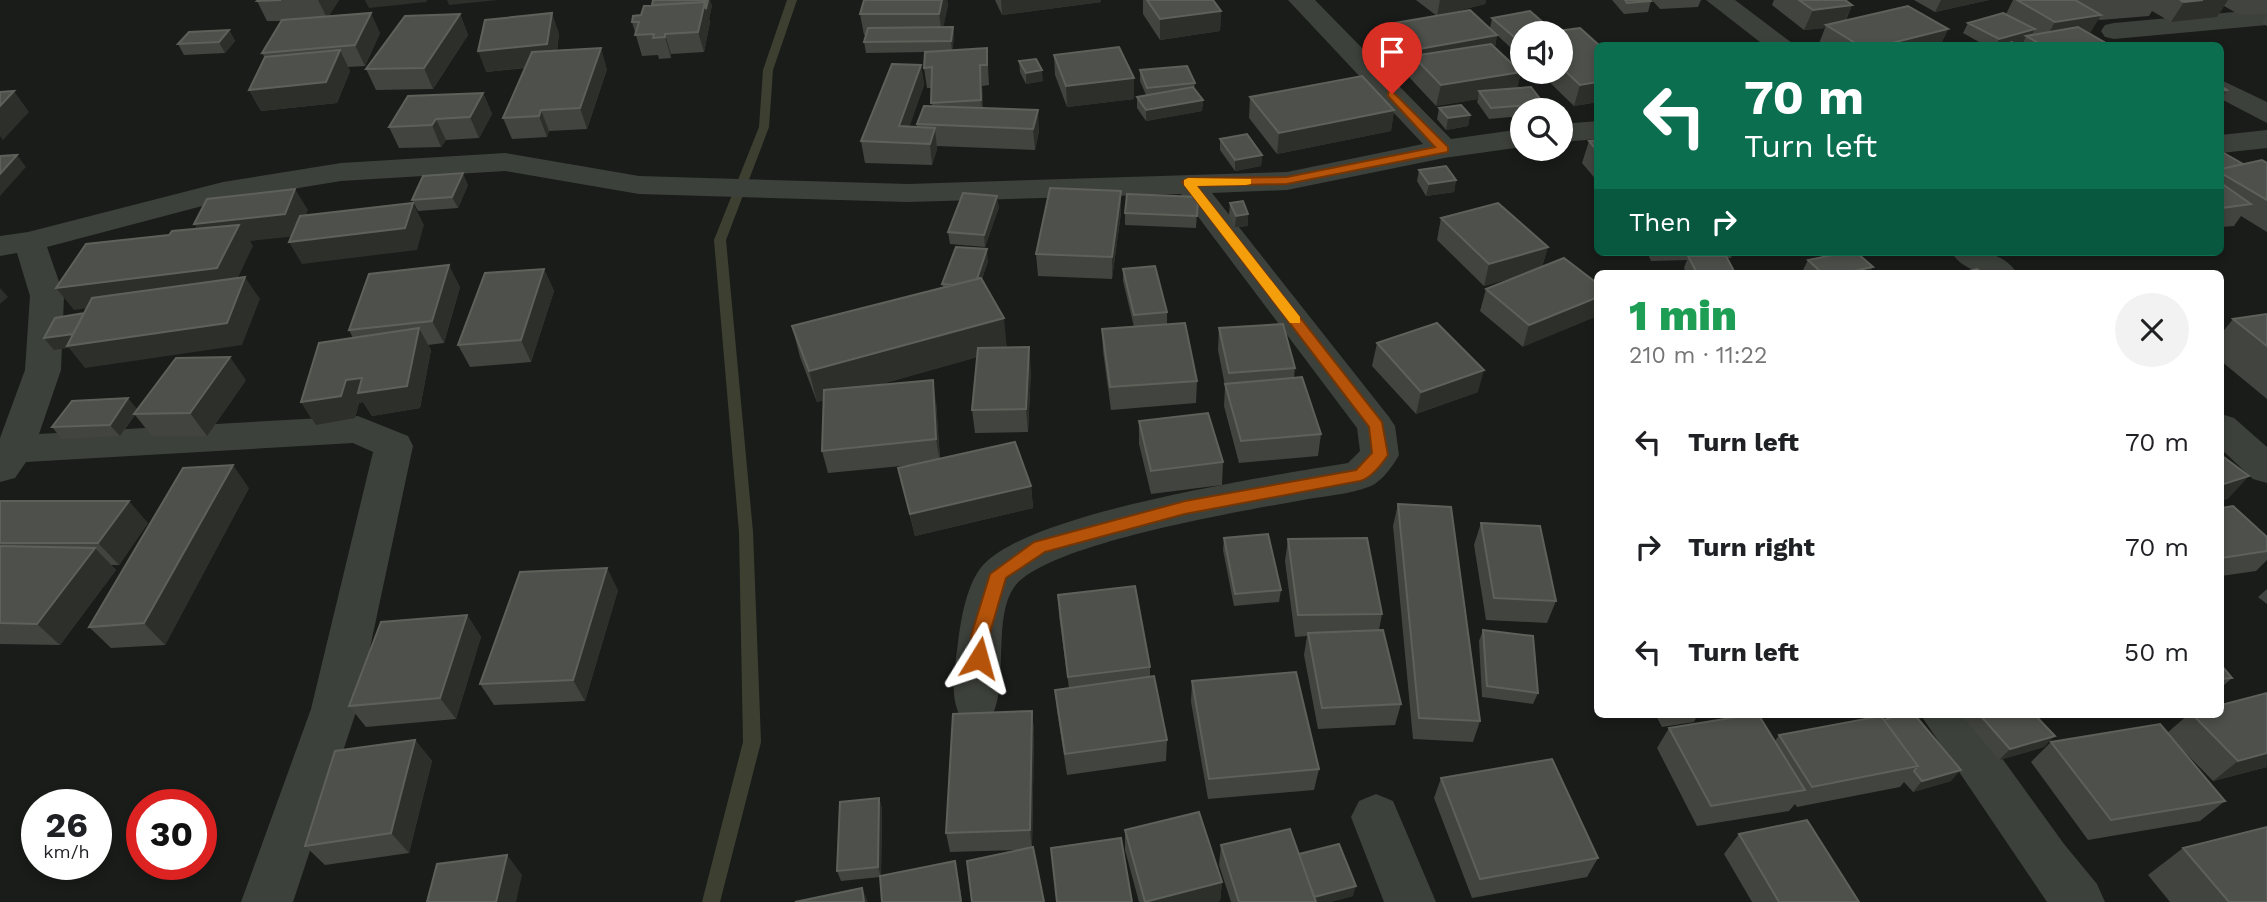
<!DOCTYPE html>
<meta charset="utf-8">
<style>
body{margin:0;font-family:"Work Sans",sans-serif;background:#f2f2f2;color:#202124;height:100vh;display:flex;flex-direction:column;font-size:26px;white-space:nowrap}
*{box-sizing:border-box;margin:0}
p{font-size:23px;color:#757577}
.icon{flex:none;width:38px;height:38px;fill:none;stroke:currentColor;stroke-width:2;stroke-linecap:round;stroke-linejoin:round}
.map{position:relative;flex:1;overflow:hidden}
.side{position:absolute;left:1594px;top:270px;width:630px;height:448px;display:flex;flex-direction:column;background:#fff;border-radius:10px;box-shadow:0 4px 10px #0003}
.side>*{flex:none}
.guide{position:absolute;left:1594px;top:42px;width:630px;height:214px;border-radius:10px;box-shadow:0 4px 10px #0003;background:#0b6e4f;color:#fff;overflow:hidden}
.tools{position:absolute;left:1510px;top:21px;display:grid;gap:14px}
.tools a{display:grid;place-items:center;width:63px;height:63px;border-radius:50%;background:#fff;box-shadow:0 4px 10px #0003;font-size:35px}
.speed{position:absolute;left:21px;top:789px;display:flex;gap:14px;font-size:35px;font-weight:700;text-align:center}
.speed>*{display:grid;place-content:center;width:91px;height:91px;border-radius:50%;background:#fff;box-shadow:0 4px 10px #0003;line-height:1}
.speed small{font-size:18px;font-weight:400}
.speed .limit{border:10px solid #d22;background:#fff;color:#111}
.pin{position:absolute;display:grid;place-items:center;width:60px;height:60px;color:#fff;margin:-72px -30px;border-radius:50% 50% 50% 0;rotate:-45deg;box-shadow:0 0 7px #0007}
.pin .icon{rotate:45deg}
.me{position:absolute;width:77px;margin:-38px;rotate:8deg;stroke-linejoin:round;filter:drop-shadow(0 0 5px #0008)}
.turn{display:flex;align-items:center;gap:24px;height:147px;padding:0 35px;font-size:32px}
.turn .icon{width:91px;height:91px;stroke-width:2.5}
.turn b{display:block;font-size:49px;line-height:60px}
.then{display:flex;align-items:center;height:66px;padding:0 35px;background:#0003;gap:14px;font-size:26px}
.round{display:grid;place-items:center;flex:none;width:74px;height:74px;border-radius:37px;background:#f2f2f2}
.head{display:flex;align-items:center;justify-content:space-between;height:119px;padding:0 35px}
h1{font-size:42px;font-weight:800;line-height:52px;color:#1e9e55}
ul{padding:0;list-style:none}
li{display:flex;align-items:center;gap:21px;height:105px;padding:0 35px}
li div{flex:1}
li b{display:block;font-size:26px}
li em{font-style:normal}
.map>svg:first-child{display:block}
</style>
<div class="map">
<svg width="2267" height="902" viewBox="0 0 2267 902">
<rect width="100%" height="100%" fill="#1a1c1a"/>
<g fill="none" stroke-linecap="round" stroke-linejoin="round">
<!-- stream -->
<path fill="#3d4030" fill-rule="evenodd" d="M787,0H797L773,70L769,127L726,240L753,532L761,742L720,902H702L743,742L739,532L714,240L759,127L763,70Z"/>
<!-- minor -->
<path fill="#3d413b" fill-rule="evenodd" d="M1288,0H1315L1451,139L1522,129V147L1444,158L1287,190L1212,193L1389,417L1395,426L1399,455C1393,466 1382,481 1371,486C1349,495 1321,496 1298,501C1241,511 1047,544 1015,586C992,616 1009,682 992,716L976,722L960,716C949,694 955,667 958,643C961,618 967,581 985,563C1037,511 1270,476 1348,463L1360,451L1357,428L1181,194L908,202L639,194L505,171L341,181L225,200L47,247L64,296L61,370L39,434L358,416L408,436L413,446L357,709L293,902H241L311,709L373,452L353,443L26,462L15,478L0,482V438L25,370L30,296L17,253L0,256V236L28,232L223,182L341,163L505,153L639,176L908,184L1287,172L1423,144Z
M1706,0H1735L1796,46H1765Z
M2267,9V25L2114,39L2105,37L2101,31L2105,25L2114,23Z
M2221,80L2267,102V123L2221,99Z
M1598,121V139L1561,142V124Z
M2267,130V148L2221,153V135Z
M1951,252C1976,252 2001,249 2017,273C1991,273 1967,276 1951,252Z
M2221,414L2234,418L2267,447V483L2253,479L2221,449Z
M1920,714H1970L2064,844L2097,884L2105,902H2047Z
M1376,794L1393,801L1436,902H1384L1351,817L1359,801Z"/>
</g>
<!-- wall -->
<path fill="#42443f" d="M258,0H339L328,17L380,33L365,66L348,67L350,71L337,103L261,111L249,90L265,58L262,53L282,21H267L257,1Z
M864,0H947L948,5L943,27H953L954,38L952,50L987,48L989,85L982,86L983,108L1039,131L1035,150L937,146V149L932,165L865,163L861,141L921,65L924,85L909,127H917V124L932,106V88H927L924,68L925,52L866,53L864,42L866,35H864L860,14Z
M995,0H1101V2L1002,15Z
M1143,0H1213L1221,11L1220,31L1160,40L1143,14Z
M1416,0H1486L1485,4L1437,16Z
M1612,0H1650L1651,1L1648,12L1624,14Z
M1652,0H1701L1698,7L1660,9Z
M1774,0H1845L1852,5L1846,20L1948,29L1940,46H1818L1825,28L1804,30L1772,5Z
M1914,0H1989L1935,12Z
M2013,0H2267V14L2240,15L2224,6L2217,17L2171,22L2152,11L2149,16L2100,20L2098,19L2090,33L2111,46H2021L2024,41L2014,44L2017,46H1986L1963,33L1968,23L2006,14Z
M712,5L709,19L710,22L704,52L671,54V58L659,59L658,55L642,56L632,22Z
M1470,10L1490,28L1492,18L1530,11L1553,32L1580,28L1600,46H1598V102L1574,106L1539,72H1561V33H1522V46L1511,48L1497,35L1495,47L1521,72L1517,88L1531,87L1544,104L1542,110H1522V116L1489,119L1477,102L1478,99L1436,106L1409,77L1410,70L1396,56L1397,49L1392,44L1395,23Z
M460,14L468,35L433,89L376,90L366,69Z
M2267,15V26L2262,23Z
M229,30L235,41L225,53L184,55L178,44Z
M559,33L557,51L607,69L587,129L549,131L547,137L512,139L503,118L525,68L486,72Z
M1054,55L1134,99L1067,107L1055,75Z
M1019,61L1043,81L1026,84L1020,72Z
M1140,70L1195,83L1194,89L1203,100L1202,111L1146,121L1137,108V97L1146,95L1140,81Z
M483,93L492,114L479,138L446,140L441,147L399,148L389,127Z
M1250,97L1394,110L1391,131L1277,154L1249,118Z
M1439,108L1470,115L1468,126L1446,130L1437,119Z
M1220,139L1262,155L1261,166L1235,171L1220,150Z
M1598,140V182L1582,163L1589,141Z
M2221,152L2243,164L2267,163V232L2241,216L2234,226L2221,227Z
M1419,170L1456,180L1454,192L1426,196L1417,181Z
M468,185L458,208L418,211L412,200Z
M1121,191V212L1112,279L1038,276L1036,254Z
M1198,197L1196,228L1125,225V213Z
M1230,203L1248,226L1235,227L1229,215Z
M999,207L985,247L950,244L948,232Z
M1441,218L1548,247L1542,267L1564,258L1523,347L1480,311L1486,289L1518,276L1484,286L1437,240Z
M1647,252H1733L1731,258H1727L1735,273H1686L1684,268L1687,260L1651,261Z
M1818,252H1856L1870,273H1803L1802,272L1808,260L1822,257L1817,253Z
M988,261L982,279L1007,347L1031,369L1028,432L975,433L972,410L977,357L878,385L936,402L940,458L1031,486L1033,508L915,536L898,468L912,465L828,473L822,451L824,400L817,402L800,357L792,326L943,287L942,284Z
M544,269L554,291L531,362L470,367L458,345Z
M1123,269L1167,312V324L1134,327L1123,281Z
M460,287L444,343L428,345L431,350L420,408L372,416L363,402L359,403L355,418L316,425L301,402L353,338L349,330Z
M2267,314V399L2221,361V334L2233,319Z
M1219,328L1295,368L1294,378L1321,434L1318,456L1239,463L1224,406L1225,386L1218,350Z
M1102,329L1197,381L1196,403L1111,410L1103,351Z
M1377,343L1478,392L1416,414L1372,366Z
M246,380L207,436H152L135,415L120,436L62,439L52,427L137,410Z
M1139,421L1223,462L1222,485L1151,494L1139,444Z
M249,488L165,645L111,648L89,627Z
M0,501L148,523L119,565H111L116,570L60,645L0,644Z
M1398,504L1480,721L1473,742L1413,739L1393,526Z
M2221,508L2267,537V560L2256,571L2221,576Z
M1481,523L1556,601L1547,623L1486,620L1474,545Z
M1224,538L1281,590L1279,602L1234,606L1223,550Z
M1288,539L1382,614L1379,630L1401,704L1395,725L1318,729L1304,655L1307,636L1295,637L1285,561Z
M2267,589V604L2258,597Z
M618,590L585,701L494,705L480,684Z
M1058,595L1150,667V676L1167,740L1166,761L1067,775L1057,711L1055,690L1069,688L1059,616Z
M467,615L481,637L456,719L366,727L349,706Z
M1483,630L1538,693L1533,704L1482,697L1479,641Z
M2221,665L2232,678L2221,688Z
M1192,681L1319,769L1314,790L1208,799L1191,702Z
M2267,693V767L2213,781L2175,742L2225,801L2200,821L2088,840L2031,762L2051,742L2167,733L2189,714H2221Z
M1032,711L1034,732L1032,847L1021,850L950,852L946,833Z
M1655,714H1725L1697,716L1694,722L1662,727Z
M1960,714H2034L2044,747L1999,760Z
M1884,720L1951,781L1913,792L1904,782L1900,787L1797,807L1795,804L1789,811L1697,826L1657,748L1669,728L1775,741L1779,735Z
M415,740L432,761L409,853L325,865L305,846Z
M1441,778L1598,858L1587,877L1472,898L1434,798Z
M879,798L882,809L881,876L959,881L962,902H882L880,877L841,881L837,871Z
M1125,830L1222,882L1220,901L1216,902H1139L1125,850Z
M1739,834L1859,902H1752L1724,854Z
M1221,845L1299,854L1353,896L1330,902H1231L1219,865Z
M2183,848L2267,902H2170L2148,875Z"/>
<!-- shaded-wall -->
<path fill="#2d2f2b" d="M318,0H339L327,18Z
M365,0H427L426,2L369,8Z
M447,0H498L449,5Z
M708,0H710L712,5L709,19L706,9Z
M942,0H947L948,5L942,34L939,14Z
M1001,0H1101V2L1002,15Z
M1440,0H1486L1485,4L1437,16Z
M1941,0H1989L1935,12Z
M2203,0H2228L2217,17L2171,22L2184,2Z
M705,2L710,22L704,52L698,32Z
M1852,5L1843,25H1826L1825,28L1804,30L1813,10Z
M1221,11L1220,31L1160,40V19Z
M371,13L380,33L365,66L355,45Z
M552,13L559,33L555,64L486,72L478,51Z
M460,14L468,35L433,89L424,68Z
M2101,15L2089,35L2043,43L2055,22Z
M953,27L954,38L952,52L951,41Z
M1948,29L1940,46H1880Z
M2035,29L2030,38L2026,36L2024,41L2008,46H1996L1999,39Z
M229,30L235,41L225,53L219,42Z
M665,34L671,54V58L665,37Z
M1497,35L1493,56H1413L1410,71L1414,50Z
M1522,36V46L1511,48L1514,37Z
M601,48L607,69L587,129L580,108Z
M340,50L350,71L337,103L261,111L249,90Z
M921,65L924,85L904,143L899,126Z
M980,65L982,86L984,121L981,100Z
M1042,70L1043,81L1026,84V73Z
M1521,72L1516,93L1479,91L1478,99L1436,106L1441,85Z
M1134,78V99L1067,107L1066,86Z
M1598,82V102L1574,106L1580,85Z
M2227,90L2221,99V91Z
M14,91L29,112L3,140L0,136V106Z
M483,93L492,114L479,138L470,117Z
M1203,100L1202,111L1146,121V110Z
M541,110L549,131L547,137L539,116Z
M1038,110L1039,131L1035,150L1033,129Z
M1394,110L1391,131L1277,154L1279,133Z
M1470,115L1468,126L1446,130L1448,118Z
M436,119L446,140L441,147L432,125Z
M935,128L937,149L932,165L930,144Z
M17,155L26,167L0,196V174Z
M1262,155L1261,166L1235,171V160Z
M463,173L468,185L458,208L452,197Z
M1456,180L1454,192L1426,196L1429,184Z
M295,189L308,210L298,236L250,241L253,246L232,290L74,310L56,288L208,246L194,224Z
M1121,191V212L1112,279V257Z
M997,196L999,207L985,247L984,235Z
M413,203L424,225L417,250L302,264L289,242Z
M1248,214V226L1235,227L1236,216Z
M1548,247L1541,269L1484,286L1489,264Z
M987,249L988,261L976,298L974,287Z
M449,265L460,287L444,343L432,321Z
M1873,267L1870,273H1844Z
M544,269L554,291L531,362L521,340Z
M245,277L260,299L242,345L85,368L69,348L54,350L44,338Z
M0,288L8,297L0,304Z
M1598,297V316L1523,347L1529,325Z
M1004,318L1007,349L817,402L809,371Z
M419,328L431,350L420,408L372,416L363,402L359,403L355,418L316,425L301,402L346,380Z
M1029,347L1031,369L1028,432L1026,409Z
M230,357L246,380L207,436L190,413Z
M1484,370L1478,392L1416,414L1421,392Z
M933,380L936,402L940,462L936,439Z
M128,398L138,410L120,436L110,425Z
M233,465L249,488L165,645L144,623Z
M2249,476L2228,499L2221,501V485Z
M1031,486L1033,508L915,536L910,514Z
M129,501L148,523L119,565L98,543Z
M95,548L116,570L60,645L37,624Z
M607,568L618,590L585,701L573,680Z
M467,615L481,637L456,719L440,698Z
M1032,711L1034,732L1032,849L1030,830Z
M2055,736L2044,747L1999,760L2010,749Z
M415,740L432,761L409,853L391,833Z
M2267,753V767L2213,781L2238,761Z
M1961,770L1951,781L1913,792L1922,781Z
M879,798L882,809L881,877L878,867Z
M507,855L522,875L516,902H496Z
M955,861L959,881L962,902H961Z
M1222,882L1220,901L1216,902H1145Z
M1356,886L1353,896L1330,902H1313L1314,897Z
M862,888L868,902H864Z"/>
<!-- building -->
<path fill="#4e514b" stroke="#5e615a" stroke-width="2" d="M258,0H281L257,1Z
M653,0H708L706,9L705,2L652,5Z
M864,0H942L939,14H860Z
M1147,0H1213L1221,11L1160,19Z
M1625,0H1650L1651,1L1627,3Z
M1799,0H1845L1852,5L1813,10Z
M2017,0H2075L2101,15L2055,22Z
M2180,0H2203L2184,2Z
M705,2L698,32L665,34V37L653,38L654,34L635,35L639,22H632L633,16L641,15L644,6Z
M1908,6L1948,29L1880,46H1860L1826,25Z
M1470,10L1497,35L1414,50L1399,36L1406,34L1395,23Z
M1530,11L1553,31L1538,33H1522V36L1514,37L1492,18Z
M371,13L355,45L262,53L282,20Z
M552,13L547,44L478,51L485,20Z
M2003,13L2035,29L1999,39L1968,23Z
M460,14L424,68L366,69L405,16Z
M953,27L951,41L864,42L868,28Z
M2078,27L2111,46H2044L2026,36Z
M1580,28L1600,46H1598V82L1580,85L1561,67V33H1541Z
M229,30L219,42L178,44L189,32Z
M2012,42L2017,46H1999Z
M2150,43L2155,46H2139Z
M1491,44L1521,72L1441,85L1413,56Z
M1119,47L1134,78L1066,86L1054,55Z
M601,48L580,108L541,110L539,116L503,118L532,52Z
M987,48V65H980L981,100L931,103L932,67L924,68L925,52Z
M340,50L326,82L249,90L265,57Z
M1036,59L1042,70L1026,73L1019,61Z
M892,64L921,65L899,126L935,128L930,144L861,141Z
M1187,66L1195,83L1147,88L1140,70Z
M1362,76L1394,110L1279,133L1250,97Z
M2221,86L2227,90L2221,91Z
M1193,87L1203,100L1146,110L1137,97Z
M1531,87L1544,104L1491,108L1479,91Z
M14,91L0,106V92Z
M483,93L470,117L436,119L432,125L389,127L408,96Z
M1461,105L1470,115L1448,118L1439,108Z
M924,106L1038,110L1033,129L917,124Z
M1247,134L1262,155L1235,160L1220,139Z
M1598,140V152L1589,141Z
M2221,152H2222L2243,164L2221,169Z
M17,155L0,174V156Z
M2262,160L2267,163V200L2221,173V169Z
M1446,166L1456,180L1429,184L1419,170Z
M463,173L452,197L412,200L423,176Z
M2221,183L2251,204L2221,208Z
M1050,188L1121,191L1112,257L1036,254Z
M295,189L285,214L194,224L207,199Z
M963,193L997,196L984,235L948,232Z
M1127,194L1198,197L1197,216L1125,213Z
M1243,201L1248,214L1236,216L1230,203Z
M413,203L405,228L289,242L300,216Z
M1498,203L1548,247L1489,264L1441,218Z
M239,225L217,268L56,288L86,244L169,235L172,231Z
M956,247L987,249L977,279L953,285L942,284Z
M1835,252H1856L1873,267L1844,273H1822L1808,260L1838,254Z
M1688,256H1726L1735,273H1697Z
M1564,258L1598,284V297L1529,325L1486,289Z
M449,265L432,321L349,330L369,274Z
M1155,266L1167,312L1134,315L1123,269Z
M544,269L521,340L458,345L485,273Z
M1977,269L1982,273H1960Z
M245,277L227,323L67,346L92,298Z
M981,278L1004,318L809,371L792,326Z
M84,313L73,334L44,338L55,318Z
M2267,314V346L2233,319Z
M1185,323L1197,381L1110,387L1102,329Z
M1437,323L1484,370L1421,392L1377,343Z
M1283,324L1295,368L1229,373L1219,328Z
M419,328L407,386L358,393L362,378L346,380L341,396L301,402L319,343Z
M1029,347L1026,409L972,410L978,348Z
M230,357L190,413L134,414L176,358Z
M1302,377L1321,434L1241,441L1225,384Z
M933,380L936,439L822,451L824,390Z
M128,398L110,425L52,427L72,401Z
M1208,413L1223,462L1151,471L1139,421Z
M1015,442L1031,486L910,514L898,468Z
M2221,455L2249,476L2221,485Z
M233,465L144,623L89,627L183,468Z
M0,501H129L98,543H0Z
M1398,504L1451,507L1480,721L1419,718Z
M2233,506L2267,537V551L2221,558V508Z
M1481,523L1540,526L1556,601L1494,598Z
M1268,534L1281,590L1235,594L1224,538Z
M1367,538L1382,614L1298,615L1288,539Z
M0,546L95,548L37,624L0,623Z
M607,568L573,680L480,684L520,572Z
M1135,586L1150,667L1068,677L1058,595Z
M467,615L440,698L349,706L381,622Z
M1383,630L1401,704L1322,708L1308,633Z
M1483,630L1533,636L1538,693L1487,686Z
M2221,665L2232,678L2221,679Z
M1296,672L1319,769L1209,779L1192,681Z
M1154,676L1167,740L1065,754L1055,690Z
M2267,693V753L2238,761L2192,714H2221V705Z
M1032,711L1030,830L946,833L953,714Z
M1755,714H1758L1805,790L1711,806L1669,728Z
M1903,714H1914L1961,770L1922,781L1914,771L1918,766L1884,720Z
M1979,714H2034L2055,736L2010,749Z
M1881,716L1918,766L1812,787L1779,735Z
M2160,724L2225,801L2111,820L2051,742Z
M415,740L391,833L305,846L335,751Z
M1552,759L1598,858L1480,879L1441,778Z
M879,798L878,867L837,871L840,802Z
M1199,812L1222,882L1145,902L1125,830Z
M1807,820L1859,902H1779L1739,834Z
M2267,827V902H2229L2183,848Z
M1290,829L1316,902H1239L1221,845Z
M1121,838L1132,902H1057L1051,848Z
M1339,844L1356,886L1314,897L1299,854Z
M1033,847L1044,902H972L967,861Z
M507,855L496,902H427L437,864Z
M955,861L961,902H882L880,876Z
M862,888L864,902H795Z"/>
<!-- route -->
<path fill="#b45309" stroke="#753606" stroke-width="2" d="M1392,91L1448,147V152L1287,184L1197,186L1382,422L1388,455C1382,464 1371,478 1360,481L1185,514L1045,552L1006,578L989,636L985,663H972L971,636L990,574L1034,542L1185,501L1356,470L1372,453L1369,427L1182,182L1188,178L1287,177L1435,147L1388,96V92Z"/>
<!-- slow -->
<path fill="#f59e0b" d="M1188,178L1251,179V184L1246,185L1197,186L1300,317V323H1290L1184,185V180Z"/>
</svg>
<div class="tools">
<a><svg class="icon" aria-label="sound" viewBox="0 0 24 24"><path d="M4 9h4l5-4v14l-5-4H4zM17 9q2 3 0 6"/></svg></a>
<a><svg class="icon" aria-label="search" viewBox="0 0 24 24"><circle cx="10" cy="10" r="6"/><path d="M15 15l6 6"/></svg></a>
</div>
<div class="speed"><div>26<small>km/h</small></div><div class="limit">30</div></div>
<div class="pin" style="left:1392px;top:94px;background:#d93025"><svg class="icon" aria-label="arrive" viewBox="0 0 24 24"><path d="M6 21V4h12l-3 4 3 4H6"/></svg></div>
<svg class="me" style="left:979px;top:658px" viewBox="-20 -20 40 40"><path d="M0-17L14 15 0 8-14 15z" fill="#b45309" stroke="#fff" stroke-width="4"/></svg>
<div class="guide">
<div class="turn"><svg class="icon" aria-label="left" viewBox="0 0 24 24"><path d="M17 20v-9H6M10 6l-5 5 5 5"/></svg><div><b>70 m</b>Turn left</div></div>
<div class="then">Then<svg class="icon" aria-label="right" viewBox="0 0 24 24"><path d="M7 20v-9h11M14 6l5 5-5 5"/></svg></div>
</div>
<section class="side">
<div class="head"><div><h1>1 min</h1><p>210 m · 11:22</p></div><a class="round"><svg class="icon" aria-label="close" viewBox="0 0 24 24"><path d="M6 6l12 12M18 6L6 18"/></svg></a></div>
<ul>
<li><svg class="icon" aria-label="left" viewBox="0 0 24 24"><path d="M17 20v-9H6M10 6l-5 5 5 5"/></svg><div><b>Turn left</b></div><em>70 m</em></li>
<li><svg class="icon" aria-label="right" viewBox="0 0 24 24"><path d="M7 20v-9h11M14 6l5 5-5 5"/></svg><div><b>Turn right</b></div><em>70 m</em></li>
<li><svg class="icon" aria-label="left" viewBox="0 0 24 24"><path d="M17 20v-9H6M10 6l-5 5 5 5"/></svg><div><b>Turn left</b></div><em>50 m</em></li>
</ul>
</section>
</div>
